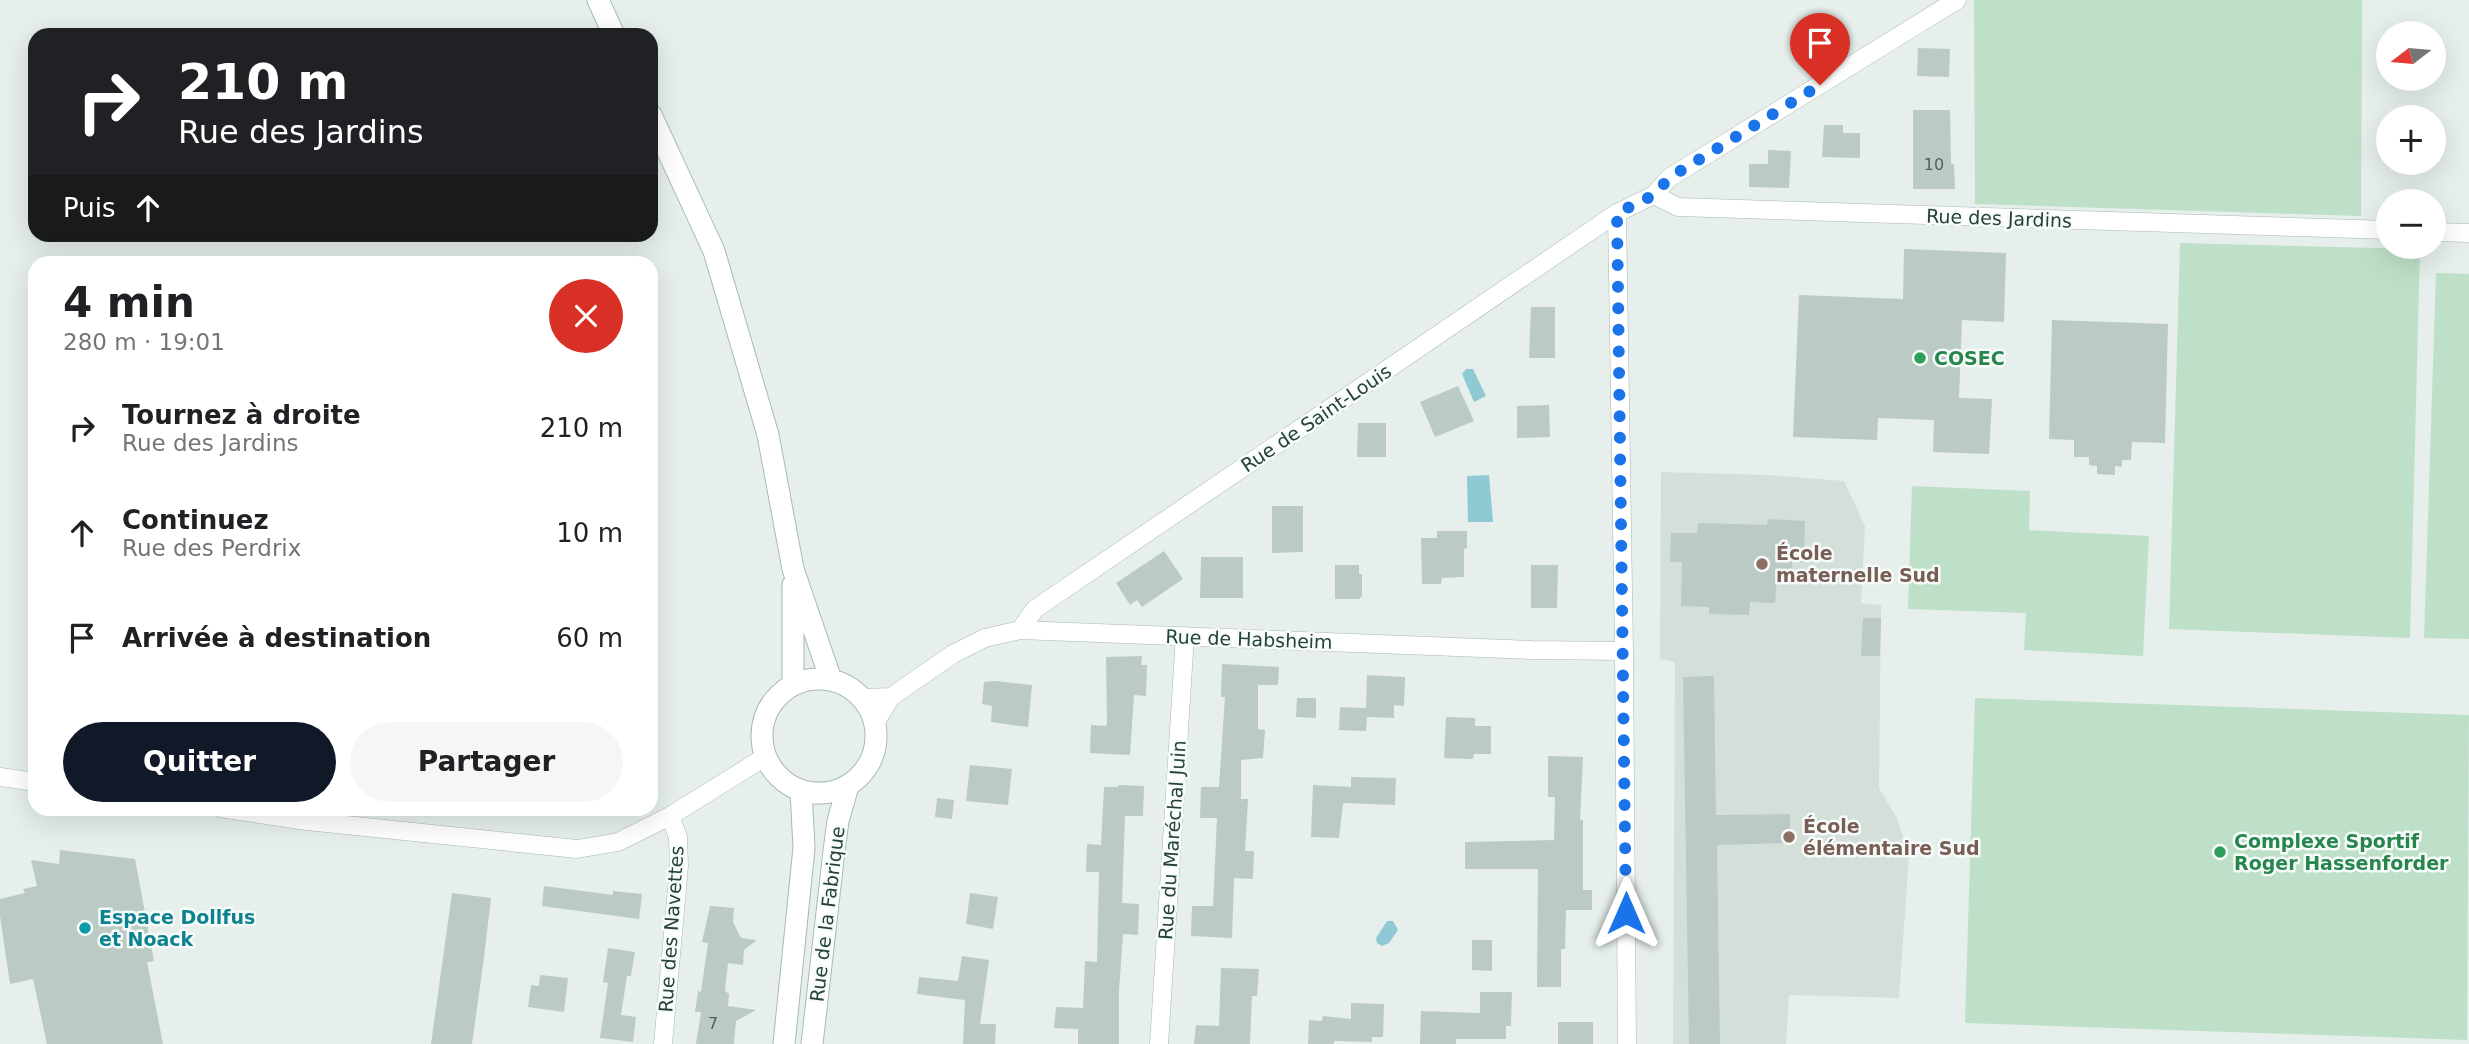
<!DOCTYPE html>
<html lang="fr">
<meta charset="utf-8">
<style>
body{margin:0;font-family:"DejaVu Sans",sans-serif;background:#f6f6f6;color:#202124;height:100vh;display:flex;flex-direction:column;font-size:26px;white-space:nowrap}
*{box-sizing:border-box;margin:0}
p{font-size:23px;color:#757577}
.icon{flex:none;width:38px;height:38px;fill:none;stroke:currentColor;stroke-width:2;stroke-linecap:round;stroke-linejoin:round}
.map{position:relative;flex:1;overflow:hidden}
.drawer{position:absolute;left:28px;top:256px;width:630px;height:560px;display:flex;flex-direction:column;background:#fff;border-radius:21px;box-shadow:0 7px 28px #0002}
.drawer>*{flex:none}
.hud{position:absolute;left:28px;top:28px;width:630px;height:214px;border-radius:21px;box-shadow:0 7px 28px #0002;background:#202124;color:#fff;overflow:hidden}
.needle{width:46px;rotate:254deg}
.tools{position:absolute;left:2376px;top:21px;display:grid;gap:14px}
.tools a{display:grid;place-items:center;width:70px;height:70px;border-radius:50%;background:#fff;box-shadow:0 7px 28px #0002;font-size:35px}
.pin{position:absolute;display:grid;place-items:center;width:60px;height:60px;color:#fff;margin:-72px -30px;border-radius:50% 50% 50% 0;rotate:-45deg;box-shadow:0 0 7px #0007}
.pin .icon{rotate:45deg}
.me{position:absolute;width:77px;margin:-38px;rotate:0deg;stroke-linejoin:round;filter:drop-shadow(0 0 5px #0008)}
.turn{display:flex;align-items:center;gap:24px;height:147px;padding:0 35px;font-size:32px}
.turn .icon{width:91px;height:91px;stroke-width:2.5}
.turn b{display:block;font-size:49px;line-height:60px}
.then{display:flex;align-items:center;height:66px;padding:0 35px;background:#0003;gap:14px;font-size:26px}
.round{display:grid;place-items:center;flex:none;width:74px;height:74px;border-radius:37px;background:#f6f6f6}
.headline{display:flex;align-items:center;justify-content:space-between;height:119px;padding:0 35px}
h1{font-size:42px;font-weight:800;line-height:52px}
.button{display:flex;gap:14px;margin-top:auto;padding:14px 35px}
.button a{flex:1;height:80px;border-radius:42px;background:#111827;color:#fff;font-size:28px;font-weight:800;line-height:80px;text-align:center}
.button a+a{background:#f6f6f6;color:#202124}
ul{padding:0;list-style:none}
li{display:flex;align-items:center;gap:21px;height:105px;padding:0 35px}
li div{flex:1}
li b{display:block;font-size:26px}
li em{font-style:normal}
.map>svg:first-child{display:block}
</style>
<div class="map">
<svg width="2469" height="1044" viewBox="0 0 2469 1044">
<rect width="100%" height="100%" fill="#e6efeb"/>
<!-- built -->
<path fill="#d4dfda" d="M1661,472L1770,475L1844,481L1865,526L1861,603L1881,605L1879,788L1897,818L1909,856L1899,998L1789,995L1786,1044H1673L1675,662L1660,659Z"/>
<!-- green -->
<path fill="#bfe0c8" d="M1974,0H2362L2361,216L1975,204Z
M2180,243L2420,249L2410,638L2169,629Z
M2436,273L2469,274V639L2424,638Z
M1912,486L2030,491L2029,530L2149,536L2143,656L2024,650L2026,613L1908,609Z
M1975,698L2469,715L2467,1040L1965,1023Z"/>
<!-- water -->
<path fill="#8ec9d4" d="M1466,369H1473L1486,396L1474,402L1462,374Z
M1489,475L1493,522H1468L1467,476Z
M1387,921H1393L1398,930L1389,943L1382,946L1377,943L1376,938Z"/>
<!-- building -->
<path fill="#bbcac4" d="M1918,48L1950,49L1949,77L1917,76Z
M1913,110H1950L1951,164H1954L1955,189H1913Z
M1824,125H1843V133H1860V158L1822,157Z
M1768,150L1791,151L1789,188L1749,187V164H1768Z
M1904,249L2006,253L2004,322L1962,320L1959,398L1992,399L1989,454L1933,452L1934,420L1878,418L1877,440L1793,437L1799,295L1903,299Z
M1531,307H1555V358H1529Z
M2052,320L2168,324L2165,443L2132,442L2131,460H2122V467L2115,466V475L2097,474V466L2089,465V457H2074V440L2049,439Z
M1458,386L1474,421L1435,437L1420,402Z
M1549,405L1550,437L1517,438V406Z
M1358,423H1386V457H1357Z
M1272,506H1303V552L1272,553Z
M1768,519L1805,521L1804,562H1792V576H1777L1775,603L1750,602L1749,615L1709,614V607L1681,606L1682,562H1670L1671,533H1697L1698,523L1767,525Z
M1437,531H1467V548L1464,549V577L1442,578L1441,584H1422L1421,538H1437Z
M1164,551L1183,579L1142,607L1137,600L1130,605L1116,583Z
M1201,557H1243V598H1200Z
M1335,565H1359V574H1362V596L1359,599H1335Z
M1531,565H1558L1557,608H1531Z
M1863,618H1881L1880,656H1861Z
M1142,656L1141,665H1147L1146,696L1134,695L1130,755L1090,753L1091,725L1106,726L1107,723L1106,657Z
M1222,664L1279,667L1278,685H1258V729L1265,730L1263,758L1241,760V799H1248L1245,851H1254L1253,879L1234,878L1232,938L1191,936L1192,906H1213L1217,818H1200L1201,787H1219L1225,697H1221Z
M1367,675L1405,677L1404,706L1394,705V718L1367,717L1366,731L1339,730L1340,707L1366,708Z
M1714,676L1716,815L1790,814V843L1717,845L1720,1044H1689L1683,677Z
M995,681L1032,685L1028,727L991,722L992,706L982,704L984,682Z
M1297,698H1316V718L1296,717Z
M1446,717L1475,718V726H1491V754H1474L1473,759L1444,758Z
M1548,756L1583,757L1580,820H1583V890H1592V910H1566L1565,949H1561V987H1537L1538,869H1465V842L1554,840L1555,797H1548Z
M970,765L1012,769L1008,805L966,801Z
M1351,777L1396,778L1395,805L1343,803L1339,838L1311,837L1313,785L1351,787Z
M1119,785L1144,786L1143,816H1125L1122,903L1139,904L1138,935L1123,934L1119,991V1044H1078V1029L1054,1028L1056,1007L1083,1008L1085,961L1097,962L1099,872H1086L1087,844L1101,845L1104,787H1118Z
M937,798L954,800L952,819L935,817Z
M60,850L135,859L154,961L147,962L163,1044H47L33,979L10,984L0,916V899L25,893L23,889L37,886L31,860L59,864Z
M544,886L613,895V891L642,894L639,919L542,906Z
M452,893L491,898L484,957L472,1044H431Z
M970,893L998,897L993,929L966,924Z
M710,906L734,908L733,922L741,938L757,940L744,950L743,965L728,963L725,991L729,994L728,1006L756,1010L736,1021L734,1044H696L701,1012H695L698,991L701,992L708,943L702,942Z
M1472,940H1492V971L1472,970Z
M608,948L635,952L631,976H627L621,1015L636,1017L633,1042L600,1038L608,983L603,982Z
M962,956L989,960L980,1024H996L995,1044H963L965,1000L917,994L919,977L958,981Z
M1221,968L1259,969L1257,996H1252L1250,1044H1194L1196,1025L1219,1026Z
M540,975L568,978L564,1012L528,1007L531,985L539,986Z
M1480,992H1512L1511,1026H1506V1039H1456V1044H1420L1421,1011L1480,1013Z
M1351,1003L1384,1004L1383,1037H1372V1042L1334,1041V1044H1308L1309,1020L1322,1021L1323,1016L1351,1019Z
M1558,1022H1593V1044H1558Z"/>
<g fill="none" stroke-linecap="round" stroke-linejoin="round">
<!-- minor casing -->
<g stroke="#a8b8b2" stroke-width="19">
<path id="minor" d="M1654,195L1669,178L1957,0
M1617,213L1624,651L1627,1044
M2434,232L2469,233
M1020,630L1035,609L1617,213L1654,195L1678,207L2389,230
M862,698L891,697
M875,723L891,697L953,654L985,638L1020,630L1531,650L1624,651
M0,777L35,782
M220,808L307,821L577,849L618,842L670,816L765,757
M663,1044L679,866L678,837L670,816
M1159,1044L1185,636"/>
</g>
<!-- secondary casing -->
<g stroke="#a4bbb3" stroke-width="23">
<path id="secondary" d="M598,0L614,35
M651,115L714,251L768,435L793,569L831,680
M762 736a57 57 0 1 1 114 0a57 57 0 1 1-114 0Z
M793,684V585
M784,1044L804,848L801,790
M812,1044L834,851L838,821L848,786"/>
</g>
<!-- minor -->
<use href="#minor" stroke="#fff" stroke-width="18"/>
<!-- secondary -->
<use href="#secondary" stroke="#fff" stroke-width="21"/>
</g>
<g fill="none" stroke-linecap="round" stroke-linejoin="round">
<!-- route -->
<path stroke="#1a73e8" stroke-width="12" stroke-dasharray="0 21.6" d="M1626,913L1617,213L1654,195L1669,178L1820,85"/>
</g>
<!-- markers -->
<g fill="#2e9e5b" stroke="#f7fbf9" stroke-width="2.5">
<circle cx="1920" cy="358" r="7"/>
<circle cx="2220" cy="852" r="7"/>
</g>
<g fill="#8d6e63" stroke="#f7fbf9" stroke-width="2.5">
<circle cx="1762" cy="564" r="7"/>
<circle cx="1789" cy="837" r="7"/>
</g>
<circle fill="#0f9aa8" stroke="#f7fbf9" stroke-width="2.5" cx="85" cy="928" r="7"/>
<g text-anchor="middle" stroke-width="5" stroke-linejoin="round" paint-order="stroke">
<!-- number labels -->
<g font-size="16" fill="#4a645c">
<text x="1934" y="170">10</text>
<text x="713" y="1029">7</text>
</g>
<!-- street labels -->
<g font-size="19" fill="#24423a" stroke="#f7fbf9">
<text transform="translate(1999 218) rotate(2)" y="7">Rue des Jardins</text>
<text transform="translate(1316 418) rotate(-34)" y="7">Rue de Saint-Louis</text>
<text transform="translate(1249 639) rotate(2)" y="7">Rue de Habsheim</text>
<text transform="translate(1172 840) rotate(-86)" y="7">Rue du Maréchal Juin</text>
<text transform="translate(827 914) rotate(-83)" y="7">Rue de la Fabrique</text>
<text transform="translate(671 929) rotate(-86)" y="7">Rue des Navettes</text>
</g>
<!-- leisure labels -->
<g font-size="19" font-weight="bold" fill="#27864d" stroke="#f7fbf9" text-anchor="start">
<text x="1934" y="365">COSEC</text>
<text x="2234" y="848">Complexe Sportif<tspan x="2234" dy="22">Roger Hassenforder</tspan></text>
</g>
<!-- education labels -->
<g font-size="19" font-weight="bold" fill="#785e54" stroke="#f7fbf9" text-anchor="start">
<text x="1776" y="560">École<tspan x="1776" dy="22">maternelle Sud</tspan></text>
<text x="1803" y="833">École<tspan x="1803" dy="22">élémentaire Sud</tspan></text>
</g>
<!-- culture labels -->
<g font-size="19" font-weight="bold" fill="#0d838f" stroke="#f7fbf9" text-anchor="start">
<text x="99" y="924">Espace Dollfus<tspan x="99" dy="22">et Noack</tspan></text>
</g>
</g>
</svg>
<div class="tools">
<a><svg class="needle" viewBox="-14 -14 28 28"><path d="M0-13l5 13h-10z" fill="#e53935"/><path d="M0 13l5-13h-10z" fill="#757577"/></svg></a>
<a>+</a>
<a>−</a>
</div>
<div class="pin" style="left:1820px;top:85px;background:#d93025"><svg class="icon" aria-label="arrive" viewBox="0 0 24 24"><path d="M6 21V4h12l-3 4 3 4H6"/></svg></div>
<svg class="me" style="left:1626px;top:913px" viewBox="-20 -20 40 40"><path d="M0-17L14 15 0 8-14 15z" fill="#1a73e8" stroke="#fff" stroke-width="4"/></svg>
<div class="hud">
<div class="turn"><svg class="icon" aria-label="right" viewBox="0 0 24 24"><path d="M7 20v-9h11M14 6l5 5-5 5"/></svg><div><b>210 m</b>Rue des Jardins</div></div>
<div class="then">Puis<svg class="icon" aria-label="ahead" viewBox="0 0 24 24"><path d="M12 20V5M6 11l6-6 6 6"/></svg></div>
</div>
<section class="drawer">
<div class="headline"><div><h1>4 min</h1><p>280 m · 19:01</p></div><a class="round" style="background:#d93025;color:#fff"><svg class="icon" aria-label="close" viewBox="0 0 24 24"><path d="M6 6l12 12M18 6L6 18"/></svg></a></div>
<ul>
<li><svg class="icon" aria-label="right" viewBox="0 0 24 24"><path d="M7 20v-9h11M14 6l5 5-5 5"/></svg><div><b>Tournez à droite</b><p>Rue des Jardins</p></div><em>210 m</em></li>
<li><svg class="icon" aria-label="ahead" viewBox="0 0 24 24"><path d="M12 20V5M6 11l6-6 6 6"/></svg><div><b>Continuez</b><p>Rue des Perdrix</p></div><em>10 m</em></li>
<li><svg class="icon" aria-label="arrive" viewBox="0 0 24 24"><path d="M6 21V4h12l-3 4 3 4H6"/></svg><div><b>Arrivée à destination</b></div><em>60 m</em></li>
</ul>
<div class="button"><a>Quitter</a><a>Partager</a></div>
</section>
</div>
